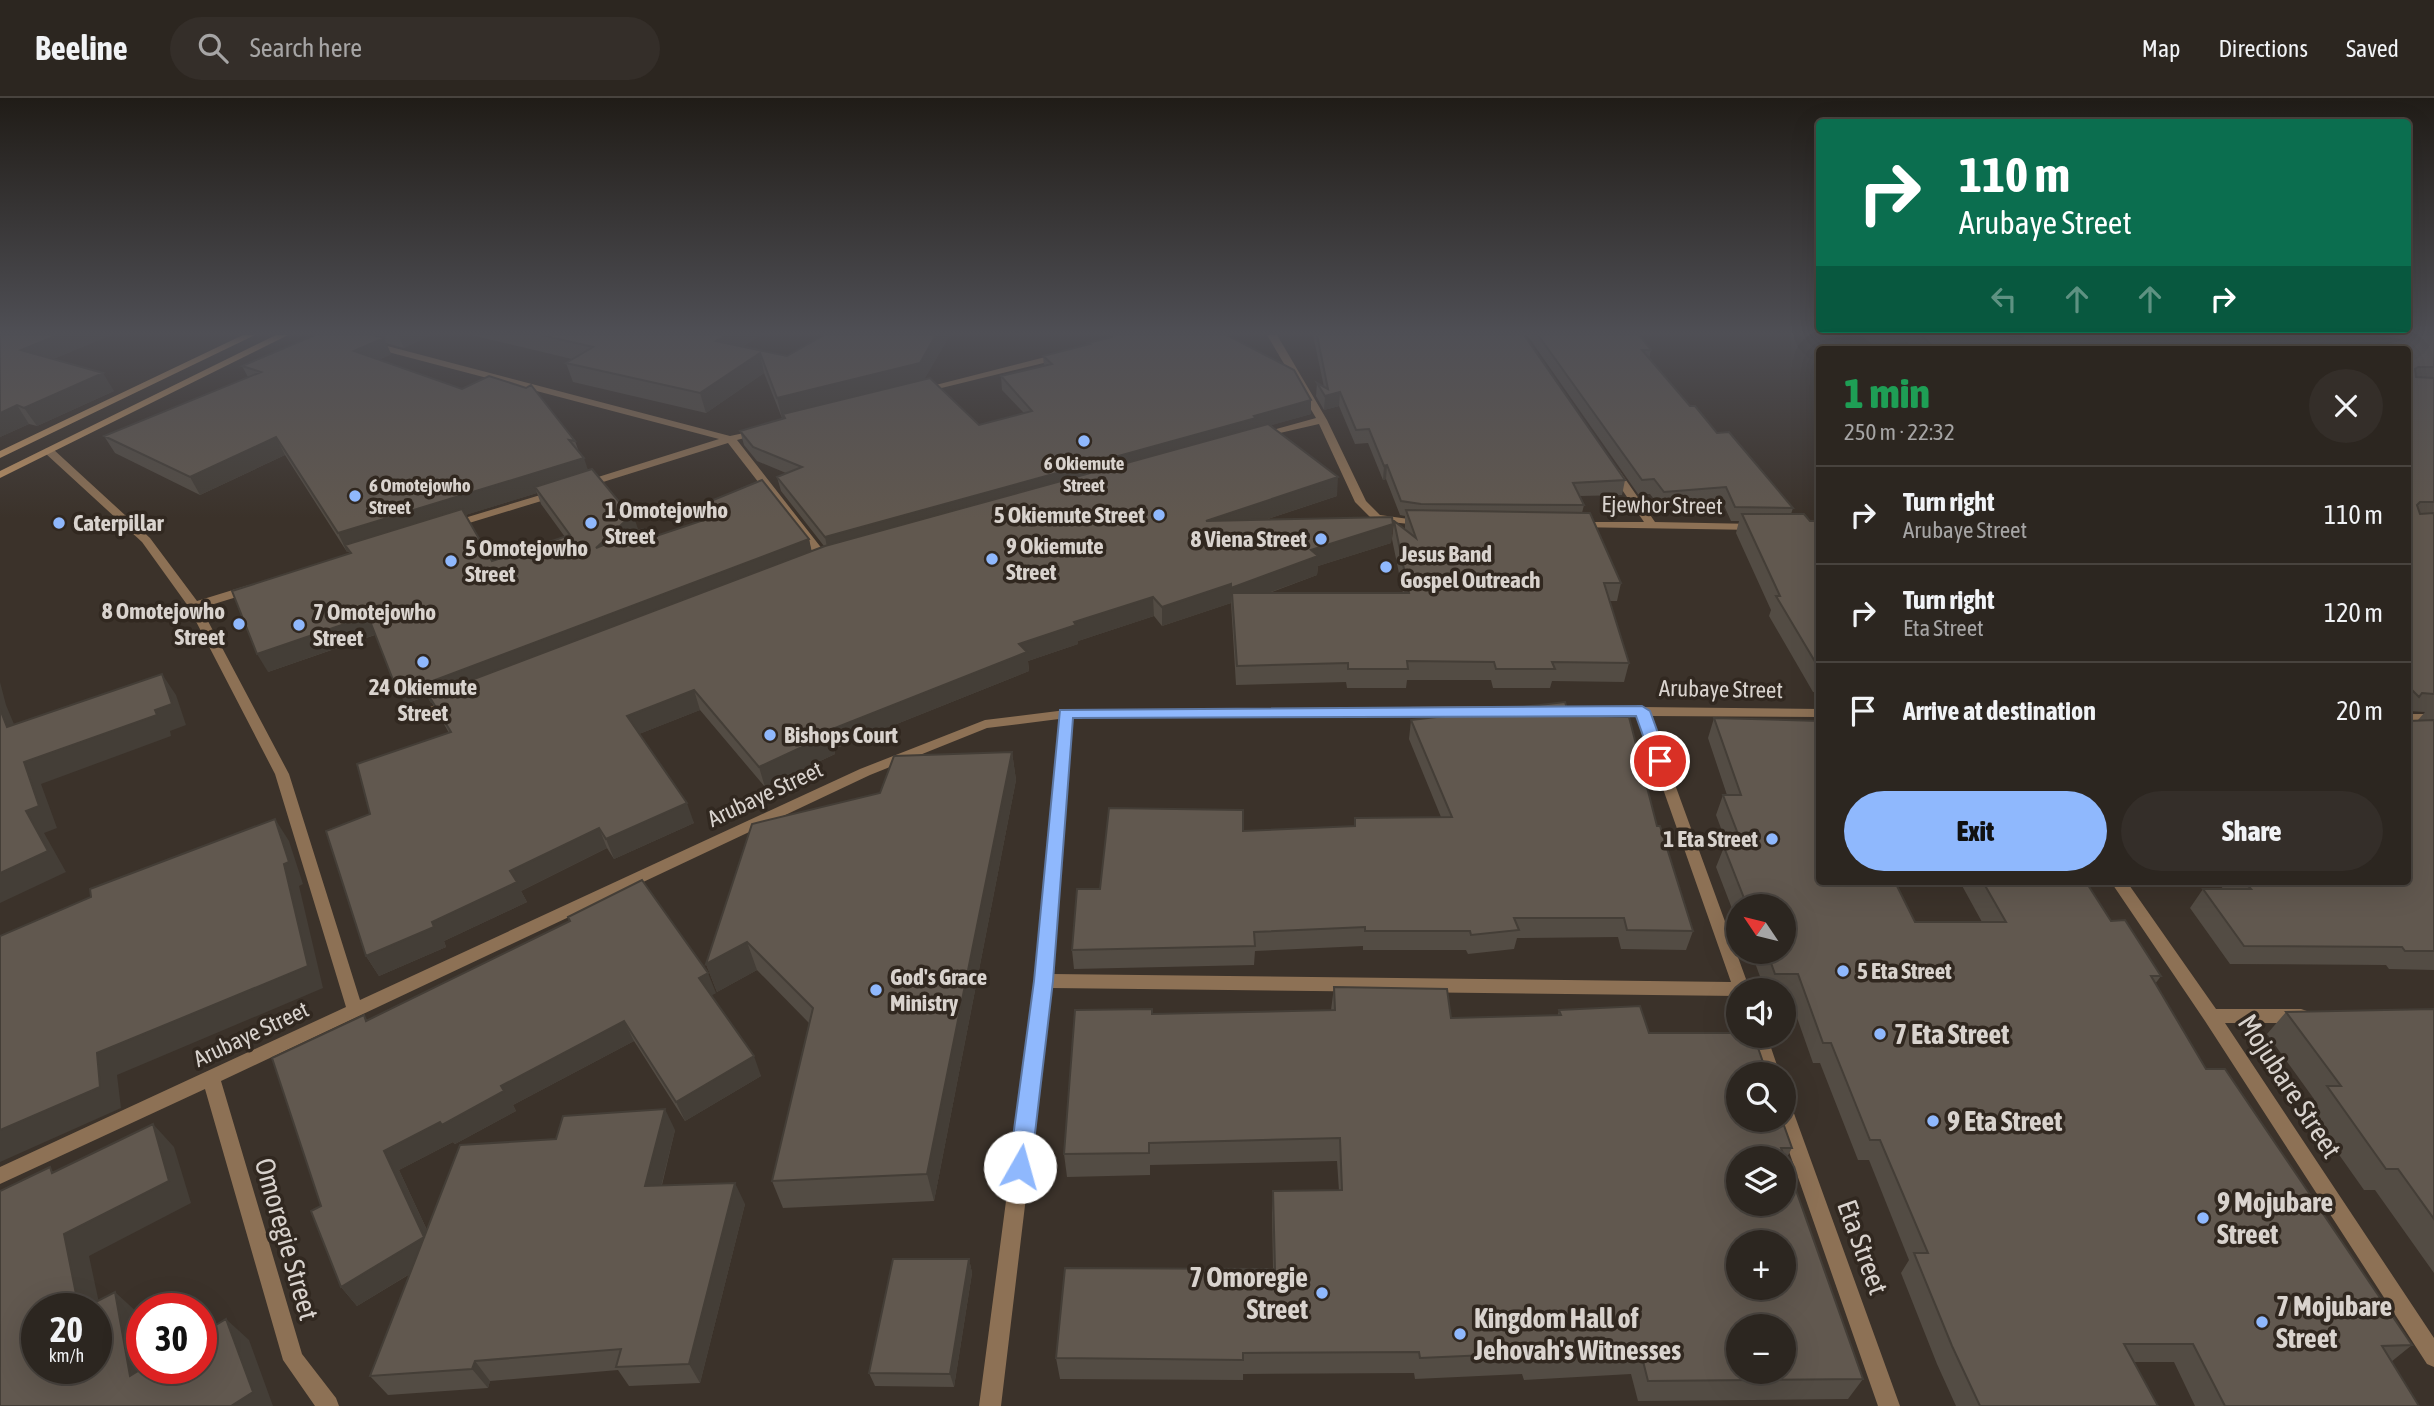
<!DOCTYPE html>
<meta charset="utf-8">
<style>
body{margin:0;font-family:"Asap Condensed",sans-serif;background:#342e29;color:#f1f3f6;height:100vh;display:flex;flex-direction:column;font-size:26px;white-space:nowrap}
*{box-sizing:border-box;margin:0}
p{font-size:23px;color:#a6a5a5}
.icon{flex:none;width:38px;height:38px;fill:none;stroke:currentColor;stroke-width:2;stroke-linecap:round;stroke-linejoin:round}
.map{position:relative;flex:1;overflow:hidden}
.details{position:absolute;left:1816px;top:248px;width:595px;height:539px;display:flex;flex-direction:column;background:#2c2620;border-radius:7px;box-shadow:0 7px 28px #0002,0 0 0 2px #48433e}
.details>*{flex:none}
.top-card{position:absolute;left:1816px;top:21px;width:595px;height:214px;border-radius:7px;box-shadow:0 7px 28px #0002,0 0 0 2px #48433e;background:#0b6e4f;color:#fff;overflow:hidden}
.needle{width:46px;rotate:305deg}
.tools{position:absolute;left:1726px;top:796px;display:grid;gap:14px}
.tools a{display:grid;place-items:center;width:70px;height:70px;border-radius:50%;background:#2c2620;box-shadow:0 7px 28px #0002,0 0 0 2px #48433e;font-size:35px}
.speed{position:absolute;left:21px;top:1195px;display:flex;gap:14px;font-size:35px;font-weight:700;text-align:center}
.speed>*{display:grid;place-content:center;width:91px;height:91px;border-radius:50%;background:#2c2620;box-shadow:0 7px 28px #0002,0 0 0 2px #48433e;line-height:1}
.speed small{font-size:18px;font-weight:400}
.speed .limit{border:10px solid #d22;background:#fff;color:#111}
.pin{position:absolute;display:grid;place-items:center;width:60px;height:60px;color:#fff;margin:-30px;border:4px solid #fff;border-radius:50%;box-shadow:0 2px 7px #0007}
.me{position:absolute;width:77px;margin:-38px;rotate:7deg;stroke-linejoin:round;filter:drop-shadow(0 0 5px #0008)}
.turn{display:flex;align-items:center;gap:24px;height:147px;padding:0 28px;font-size:32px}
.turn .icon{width:91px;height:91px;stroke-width:2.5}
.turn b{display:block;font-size:49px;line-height:60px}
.lanes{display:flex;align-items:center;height:66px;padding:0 28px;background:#0003;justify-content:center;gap:35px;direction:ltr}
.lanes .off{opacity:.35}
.round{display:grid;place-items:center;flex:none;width:74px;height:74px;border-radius:37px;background:#342e29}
.headline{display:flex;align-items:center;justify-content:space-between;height:119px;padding:0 28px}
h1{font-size:42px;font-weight:800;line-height:52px;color:#1e9e55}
.button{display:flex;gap:14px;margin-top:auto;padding:14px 28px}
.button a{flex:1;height:80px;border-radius:42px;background:#8fb8fd;color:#111;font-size:28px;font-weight:800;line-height:80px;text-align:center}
.button a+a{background:#342e29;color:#f1f3f6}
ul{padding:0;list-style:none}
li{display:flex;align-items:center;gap:21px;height:98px;padding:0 28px;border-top:2px solid #48433e}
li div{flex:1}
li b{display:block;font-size:26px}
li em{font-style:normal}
header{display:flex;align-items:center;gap:42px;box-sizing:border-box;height:98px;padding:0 35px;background:#2c2620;border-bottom:2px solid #48433e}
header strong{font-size:33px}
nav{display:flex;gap:38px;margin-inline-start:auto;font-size:24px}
.search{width:490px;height:63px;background:#342e29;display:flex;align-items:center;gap:18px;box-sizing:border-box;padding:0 24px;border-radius:38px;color:#a6a5a5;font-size:26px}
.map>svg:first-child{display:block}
</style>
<header>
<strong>Beeline</strong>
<div class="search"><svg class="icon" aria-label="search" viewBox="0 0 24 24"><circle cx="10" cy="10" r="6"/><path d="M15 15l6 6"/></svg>Search here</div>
<nav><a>Map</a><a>Directions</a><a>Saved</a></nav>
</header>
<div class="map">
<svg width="2434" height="1308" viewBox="0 0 2434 1308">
<rect width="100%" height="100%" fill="#3b322a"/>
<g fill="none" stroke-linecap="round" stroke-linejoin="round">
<!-- minor -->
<path fill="#8d7155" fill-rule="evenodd" d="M1267,237H1277L1327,322L1366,403L1380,417L1423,423L1429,426L1427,428L1373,422L1355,404L1319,326L1258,340V336L1316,320Z
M372,244L730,338L763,331V335L737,342L830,461L828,464H820L728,345L587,389H579V385L719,341L369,249L367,247Z
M1061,255L1066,258L1064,260L921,295L916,292Z
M49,350L53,351L150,440L197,503L249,487L255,491L253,494L201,510L289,676L360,902L860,671L985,622L1066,612L1511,608L1518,612L1511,616L1072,620L1052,876L1731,884L1637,617L1548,616L1541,612L1548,608L1820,611V619L1650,618L1750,892H1738V898L1051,890L1001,1308H979L1035,883L1059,621L987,630L870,677L221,983L302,1256L336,1300L339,1308H315L283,1262L205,991L0,1086V1069L346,909L275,676L188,508L142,444L45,355V351Z
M1615,371L1619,372L1655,424L1756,426L1762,429L1756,432L1572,429L1570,427L1576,424H1644L1610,374Z
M557,392L561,393V397L456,429H448L446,427L448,425Z
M453,601L458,602L460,605L458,608L429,618L422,614L424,611Z
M2408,616H2434V624H2408Z
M2111,784H2127L2216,911H2301L2307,913L2310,918L2307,923L2301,925H2225L2434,1240V1269L2427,1266L2205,923Z
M1749,938H1767L1780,976H1762Z
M1783,1002L1789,1004L1792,1010L1900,1308H1878L1778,1022H1783Z"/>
<!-- secondary -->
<path fill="#bf9364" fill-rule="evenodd" d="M243,237H255L0,360V353Z
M276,237H288L0,380V373Z"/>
</g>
<!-- wall -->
<path fill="#534c44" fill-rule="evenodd" d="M0,237H111L53,261L114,293L37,328L29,326L0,339Z
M315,237H430L404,250L386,245L391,256L379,262L575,343L579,354L588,373L638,433L650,440L705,422L701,407L809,441L811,453L824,448L781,393L777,379L786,375L757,363L744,347L740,333L784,320V319L782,320L764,275L706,315L573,284L566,265L572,261L471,237H761L742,249L787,258L824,237H950L924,281L979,327L1024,315L1002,292L1001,278L1044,268L1043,258L1088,247V245L1311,316L1271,327L1337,398L1265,422L1393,426L1391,445L1318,468L1317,477L1269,495H1403L1392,441L1394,423L1405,431V418L1400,417L1386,381L1383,382L1368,345L1355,346L1339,308L1324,312L1316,298L1317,285L1324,289L1313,237H1524L1625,382L1622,397L1580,398L1584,407L1582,415L1621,485L1617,503H1609L1629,565L1624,584L1552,583L1550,590H1493L1491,582H1407L1406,590H1347L1346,584L1236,587L1231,505L1162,528L1154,518L1078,543V546L1028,563L1029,573L834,651L835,656L765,689L700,612L639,636L694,725L614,761L607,750L521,793L527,804L444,843L446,849L379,878L366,858L370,716L449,635L432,605H431L427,598L405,606L375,537L268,574L350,456L348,453L347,454L285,357L200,397L115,355L104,338L248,279L242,268ZM537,395L541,406L565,439L492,463L465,417Z
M1527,237H1639L1651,252L1649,261L1690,308L1793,410L1791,416L1810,423H1820V594H1813L1769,518L1771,512L1736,435L1739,423H1731L1722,403L1660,409L1650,396H1638Z
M1861,237H2434V872L2389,871L2386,867L2230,866L2190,810L2203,791H2223L2218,784H2408L2418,622L2425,614L2408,613V252H1915L1907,244L1873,247Z
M1569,617L1657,728L1693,833L1686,852L1621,851L1618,839L1517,840L1514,851L1468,856L1466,852H1363V848L1255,853L1254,867L1074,871L1072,852L1100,791L1243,733L1354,728L1355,720L1441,719L1409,641L1411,622Z
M1714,620L1820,623V784L1915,824H1982L1960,784H2086L2111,823L2161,878L2155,886L2206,971L2412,1247L2391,1264L2419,1308H2195L2174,1264H2134L2158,1308H1956L1937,1266L1901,1175L1909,1162L1869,1062H1858L1820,965H1813L1789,897H1783V892H1765L1751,854H1783V808H1738V821H1736L1716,769L1724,749H1728L1716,717L1723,697H1727L1708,640Z
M1012,654L1016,682L934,1103L783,1110L772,1083L809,925L757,872L717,894L706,866L880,695Z
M1334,889L1451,920L1558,917L1559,912L1649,935L1792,1050L1785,1063L1863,1281L1848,1301L1638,1303L1631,1276L1524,1282L1522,1276L1415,1281L1414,1275L1243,1276V1282L1060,1281L1056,1260L1273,1171L1272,1115L1273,1093H1339L1337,1063L1150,1067V1077L1067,1079L1064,1056L1152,916L1331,912Z
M716,895L711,897L761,978L685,1023L634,943L513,1007L516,1013L455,1046L453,1044L399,1072L427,1132L675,1032L662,1087L745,1106L700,1285L629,1288L618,1272L490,1283L488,1290L388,1297L370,1278L410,1176L357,1208L341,1189L364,917L367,922Z
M2434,911V1175L2375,1092H2364L2306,1010L2314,1001L2267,936L2286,914Z
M969,1161L972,1175L954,1289L875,1288L869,1275Z"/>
<!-- shaded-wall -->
<path fill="#443e37" d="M58,237H111L32,270L21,252Z
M398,237H430L404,250Z
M726,237H761L720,262L716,243Z
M936,237H950L923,284L782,320L777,300Z
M384,240L391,256L362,270L354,253Z
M760,255L764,275L706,315L700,295Z
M103,275L114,293L37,328L24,310Z
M1340,294L1339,308L1324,312L1325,298Z
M1311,302V316L828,454L825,439Z
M17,307L29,326L0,339V315Z
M276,339L285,357L200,397L190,379Z
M584,360L590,378L535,389L537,395L349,453L345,447L348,453L347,454L338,435Z
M1387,367L1386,381L1383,382L1384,368Z
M1338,379L1337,398L1207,441L1206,423Z
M633,416L639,434L596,450Z
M1393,426L1391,445L1318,468L1317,477L1233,508L1232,495L1231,509V490L1311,452Z
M809,441L813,459L429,598L432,605H431L422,587Z
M1231,486V505L1162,528V509Z
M1153,499L1154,518L1078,543V546L1028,563L1029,573L834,651L835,656L765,689L759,669L827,633L1019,546L1074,524Z
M368,518L377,536L268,574L257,556Z
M162,576L176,597L186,627L170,633L171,638L41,686L57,730L44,735L66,774L0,805V775L26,713L24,664L155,612Z
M417,580L427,598L405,606L395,587Z
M0,584L6,607L24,650L7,629L0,611Z
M694,592L700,612L634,638L627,618Z
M1012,654L1016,682L934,1103L927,1076Z
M687,705L694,725L614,761L606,741Z
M275,721L289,743L303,786L299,788L323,890L117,977L121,1010L0,1064V1032L97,955Z
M599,730L607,750L521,793L527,804L444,843L446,849L379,878L366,858L432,824L510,773Z
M747,844L757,872L717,894L706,866Z
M708,875L716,895L707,900L699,880Z
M624,923L634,943L513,1007L516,1013L455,1046L453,1044L399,1072L439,1158L357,1208L341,1189L384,1053L501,988Z
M754,958L761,978L685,1023L676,1004Z
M665,1011L675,1032L656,1109L645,1088Z
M153,1026L174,1049L191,1105L89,1158L105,1233L96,1211H79L64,1136Z
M735,1085L745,1106L700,1285L689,1266Z
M969,1161L972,1175L954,1289L950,1276Z
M115,1194L139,1216L142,1228V1270H150L130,1278Z
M226,1221L249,1242L273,1308H231Z
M475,1263L490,1283L488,1290L472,1271Z"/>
<!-- building -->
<path fill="#61584f" stroke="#443e37" stroke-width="2" fill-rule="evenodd" d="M0,237H58L21,252L103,275L24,310L17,307L0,315Z
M315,237H373L384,240L354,253L462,291L489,278L526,290L531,287L575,343L569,342L584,360L338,435L276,339L190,379L104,338L261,274L242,268Z
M541,237H726L716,243L787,258L824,237H936L920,265L777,300L760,255L700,295L566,265L593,249Z
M1112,237H1227L1294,272L1311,302L1254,318L1256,320L825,439L777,379L802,369L753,349L740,333L785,320L783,316L787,315L930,280L979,327L1032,313L1001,278L1052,266L1043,258L1090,246L1088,245L1112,239Z
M1317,237H1524L1625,382L1573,385L1584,407L1421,406L1401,403L1387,367L1384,368L1369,331L1356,332L1340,294L1325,298L1317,285L1328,291Z
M1538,237H1639L1651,252H1642L1690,308H1695L1717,335L1729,334L1793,410L1735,409L1726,389L1664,394L1654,381L1642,382Z
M1921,237H2009L2011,238L2022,239L2025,237H2434V269H2418L2415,271L2416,279L2434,280V404H2420L2417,407L2420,416L2434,415V596L2422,595L2419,599L2408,588V252H1937Z
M1268,326L1338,379L1206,423L1392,419L1393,426L1311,452L1318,458L1231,490V486L1162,509L1153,499L1074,524L1076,527L1019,546L1027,554L827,633L830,636L759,669L694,592L627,618L687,705L606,741L599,730L510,773L517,784L432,824L434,829L366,858L326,733L370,716L357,666L451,634L429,598L825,448Z
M592,371L630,417L633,416L596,450L643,431L650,440L716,418L701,407L762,382L809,441L422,587L417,580L395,587L368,518L257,556L232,493L351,455L345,447L462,411L492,463L570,437L535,389Z
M1406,412L1590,415L1621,485H1604L1629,565L1552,564L1555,571H1496L1494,564L1407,563L1408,571H1348V565L1237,568L1232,495H1409L1394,423L1416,440Z
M1742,416H1804L1810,423H1820V572L1776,498H1780Z
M162,576L172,606L155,612L157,617L24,664L39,708L26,713L48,753L0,775V611L7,629Z
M1565,604L1569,617L1629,619L1657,728H1660L1693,833L1627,832L1624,820H1514L1519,832L1471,837L1470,833H1365V829L1254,834L1255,848L1072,852L1077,791H1100L1109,710L1243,712V733L1355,728V720L1452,719L1411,622Z
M1714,620L1820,623V680H1817L1820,688V784H1895L1915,824H2006L1983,784H2086L2111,823L2125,822L2161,878H2151L2206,971H2225L2412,1247L2382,1248L2419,1308H2225L2193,1246H2124L2158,1308H1980L1952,1248L1914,1155H1928L1880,1042H1870L1831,945H1823L1798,876H1775L1767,854H1783V808H1750L1747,800H1744L1724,749H1743L1723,697H1741Z
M2434,622V853H2405L2402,849L2244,848L2203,791H2251L2245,784H2408V623Z
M1012,654L927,1076L772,1083L813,910L747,844L706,866L752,726L880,695L894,658Z
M275,721L289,764L284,766L308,868L97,955L100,989L0,1032V838L91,799L90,791Z
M642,782L708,875L699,880L754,958L676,1004L624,923L501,988L504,993L442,1027L440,1024L384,1053L424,1139L341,1189L311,1113L321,1108L272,960L364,917L366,923L570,823L568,819Z
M1334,889L1447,891L1451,920L1561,917L1559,912L1640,908L1649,935H1738V938H1754L1767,976H1738V1022H1782L1792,1050H1781L1863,1281L1648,1283L1641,1255L1531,1261L1530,1255L1420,1260L1419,1254L1243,1255V1262L1056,1260L1065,1170L1275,1171L1273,1093L1342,1092L1340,1040L1149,1045V1055L1064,1056L1075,912L1152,911V916L1335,912ZM1738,1060H1783V1106H1738ZM1738,1144H1783V1190H1738ZM1738,1228H1783V1274H1738Z
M2434,911V1121L2398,1071H2386L2327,988H2341L2286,914Z
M665,1011L645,1088L735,1085L689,1266L616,1269L621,1251L475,1263L472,1271L370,1278L460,1047L556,1041L563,1018Z
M153,1026L169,1083L64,1136L79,1211H37V1270H96V1211H82L115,1194L130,1278L143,1270H201V1236L226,1221L253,1294L231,1308H0V1093L50,1069L52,1075Z
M893,1161H969L950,1276L869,1275Z"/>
<!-- sky -->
<linearGradient id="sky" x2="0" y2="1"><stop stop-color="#201c17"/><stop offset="0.56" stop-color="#4f4f55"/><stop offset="1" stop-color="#4f4f55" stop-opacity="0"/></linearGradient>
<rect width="2434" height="420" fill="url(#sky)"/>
<!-- route -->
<path fill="#8fb8fd" stroke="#5d78a4" stroke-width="2" d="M1642,608L1650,613L1668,663L1666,667L1660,669L1652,663L1636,618L1073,620L1053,883L1031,1069L1028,1076L1020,1079L1013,1076L1009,1069L1034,883L1060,612Z"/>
<!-- markers -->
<g fill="#8fb8fd" stroke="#312820" stroke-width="2.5">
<circle cx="1084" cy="343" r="7"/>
<circle cx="355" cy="398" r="7"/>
<circle cx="1159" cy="417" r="7"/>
<circle cx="59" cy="425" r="7"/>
<circle cx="591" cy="425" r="7"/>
<circle cx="1321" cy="441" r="7"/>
<circle cx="992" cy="461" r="7"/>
<circle cx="451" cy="463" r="7"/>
<circle cx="1386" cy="469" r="7"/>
<circle cx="239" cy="526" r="7"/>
<circle cx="299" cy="527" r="7"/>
<circle cx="423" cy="564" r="7"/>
<circle cx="770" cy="637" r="7"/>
<circle cx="1772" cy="741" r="7"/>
<circle cx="1843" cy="873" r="7"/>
<circle cx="876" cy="892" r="7"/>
<circle cx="1880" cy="936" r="7"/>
<circle cx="1933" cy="1023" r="7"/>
<circle cx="2203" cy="1120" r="7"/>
<circle cx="1322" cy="1195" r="7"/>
<circle cx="2262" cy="1224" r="7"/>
<circle cx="1460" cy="1236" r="7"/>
</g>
<g text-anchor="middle" stroke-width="7" stroke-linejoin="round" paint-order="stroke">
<!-- far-poi labels -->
<g font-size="19" font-weight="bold" fill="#d9d3ce" stroke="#312820">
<text x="1084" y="372">6 Okiemute<tspan x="1084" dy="22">Street</tspan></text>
<text x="369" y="394" text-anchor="start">6 Omotejowho<tspan x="369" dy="22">Street</tspan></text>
</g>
<!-- street labels -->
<g font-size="23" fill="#d9d3ce" stroke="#312820">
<text transform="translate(1662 407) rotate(1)" y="8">Ejewhor Street</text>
<text transform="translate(1721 591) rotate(1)" y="8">Arubaye Street</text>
<text transform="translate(765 696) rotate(-25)" y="8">Arubaye Street</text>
<text transform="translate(251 936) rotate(-25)" y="8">Arubaye Street</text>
</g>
<!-- poi labels -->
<g font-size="23" font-weight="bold" fill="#d9d3ce" stroke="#312820" text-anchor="start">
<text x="605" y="420">1 Omotejowho<tspan x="605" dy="26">Street</tspan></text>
<text x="1145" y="425" text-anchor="end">5 Okiemute Street</text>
<text x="73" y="433">Caterpillar</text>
<text x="1307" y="449" text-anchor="end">8 Viena Street</text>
<text x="1006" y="456">9 Okiemute<tspan x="1006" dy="26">Street</tspan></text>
<text x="465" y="458">5 Omotejowho<tspan x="465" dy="26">Street</tspan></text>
<text x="1400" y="464">Jesus Band<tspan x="1400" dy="26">Gospel Outreach</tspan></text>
<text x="225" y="521" text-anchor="end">8 Omotejowho<tspan x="225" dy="26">Street</tspan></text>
<text x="313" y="522">7 Omotejowho<tspan x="313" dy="26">Street</tspan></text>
<text x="423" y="597" text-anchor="middle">24 Okiemute<tspan x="423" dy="26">Street</tspan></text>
<text x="784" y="645">Bishops Court</text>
<text x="1758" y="749" text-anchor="end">1 Eta Street</text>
<text x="1857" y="881">5 Eta Street</text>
<text x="890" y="887">God's Grace<tspan x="890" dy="26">Ministry</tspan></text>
</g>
<!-- near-poi labels -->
<g font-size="28" font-weight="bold" fill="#d9d3ce" stroke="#312820" text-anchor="start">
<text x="1894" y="946">7 Eta Street</text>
<text x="1947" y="1033">9 Eta Street</text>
<text x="2217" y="1114">9 Mojubare<tspan x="2217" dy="32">Street</tspan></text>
<text x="1308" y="1189" text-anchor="end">7 Omoregie<tspan x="1308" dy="32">Street</tspan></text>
<text x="2276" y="1218">7 Mojubare<tspan x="2276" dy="32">Street</tspan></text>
<text x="1474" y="1230">Kingdom Hall of<tspan x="1474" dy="32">Jehovah's Witnesses</tspan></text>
</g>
<!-- near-street labels -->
<g font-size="28" fill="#d9d3ce" stroke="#312820">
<text transform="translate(2290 988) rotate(57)" y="10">Mojubare Street</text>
<text transform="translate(287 1141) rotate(74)" y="10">Omoregie Street</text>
<text transform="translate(1863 1149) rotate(70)" y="10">Eta Street</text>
</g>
</g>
</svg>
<div class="tools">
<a><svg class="needle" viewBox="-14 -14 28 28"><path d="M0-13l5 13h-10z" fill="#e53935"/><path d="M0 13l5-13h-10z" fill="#a6a5a5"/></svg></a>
<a><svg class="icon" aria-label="sound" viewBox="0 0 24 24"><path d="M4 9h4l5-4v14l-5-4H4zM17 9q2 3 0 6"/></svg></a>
<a><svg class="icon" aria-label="search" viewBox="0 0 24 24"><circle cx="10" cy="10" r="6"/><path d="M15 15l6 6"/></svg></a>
<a><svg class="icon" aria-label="layers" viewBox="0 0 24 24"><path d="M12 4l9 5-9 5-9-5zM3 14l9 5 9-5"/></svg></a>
<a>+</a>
<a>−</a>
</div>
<div class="speed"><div>20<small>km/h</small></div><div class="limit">30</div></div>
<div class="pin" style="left:1660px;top:663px;background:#d93025"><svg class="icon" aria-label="arrive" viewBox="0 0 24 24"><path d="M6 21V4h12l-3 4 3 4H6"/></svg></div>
<svg class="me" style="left:1020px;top:1069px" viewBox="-20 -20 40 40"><circle r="19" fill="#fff"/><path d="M0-13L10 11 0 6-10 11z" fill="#8fb8fd"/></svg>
<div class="top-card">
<div class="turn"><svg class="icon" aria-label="right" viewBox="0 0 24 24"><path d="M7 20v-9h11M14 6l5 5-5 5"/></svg><div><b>110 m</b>Arubaye Street</div></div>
<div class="lanes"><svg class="icon off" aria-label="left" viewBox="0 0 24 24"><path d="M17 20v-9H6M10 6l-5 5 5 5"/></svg><svg class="icon off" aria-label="ahead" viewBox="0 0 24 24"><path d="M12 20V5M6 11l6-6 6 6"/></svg><svg class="icon off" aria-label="ahead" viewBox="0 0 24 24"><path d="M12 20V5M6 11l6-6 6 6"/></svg><svg class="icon" aria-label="right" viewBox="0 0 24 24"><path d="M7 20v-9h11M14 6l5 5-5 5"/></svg></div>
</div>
<section class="details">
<div class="headline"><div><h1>1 min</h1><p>250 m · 22:32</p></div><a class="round"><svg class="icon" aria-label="close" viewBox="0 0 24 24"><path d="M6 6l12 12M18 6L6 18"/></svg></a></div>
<ul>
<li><svg class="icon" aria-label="right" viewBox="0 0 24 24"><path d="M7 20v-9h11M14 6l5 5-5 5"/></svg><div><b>Turn right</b><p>Arubaye Street</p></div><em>110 m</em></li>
<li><svg class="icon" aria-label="right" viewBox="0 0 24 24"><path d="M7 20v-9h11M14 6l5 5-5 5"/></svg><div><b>Turn right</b><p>Eta Street</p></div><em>120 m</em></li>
<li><svg class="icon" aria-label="arrive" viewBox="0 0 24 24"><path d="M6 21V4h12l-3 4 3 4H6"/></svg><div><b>Arrive at destination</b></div><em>20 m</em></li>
</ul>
<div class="button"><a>Exit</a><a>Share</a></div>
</section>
</div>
